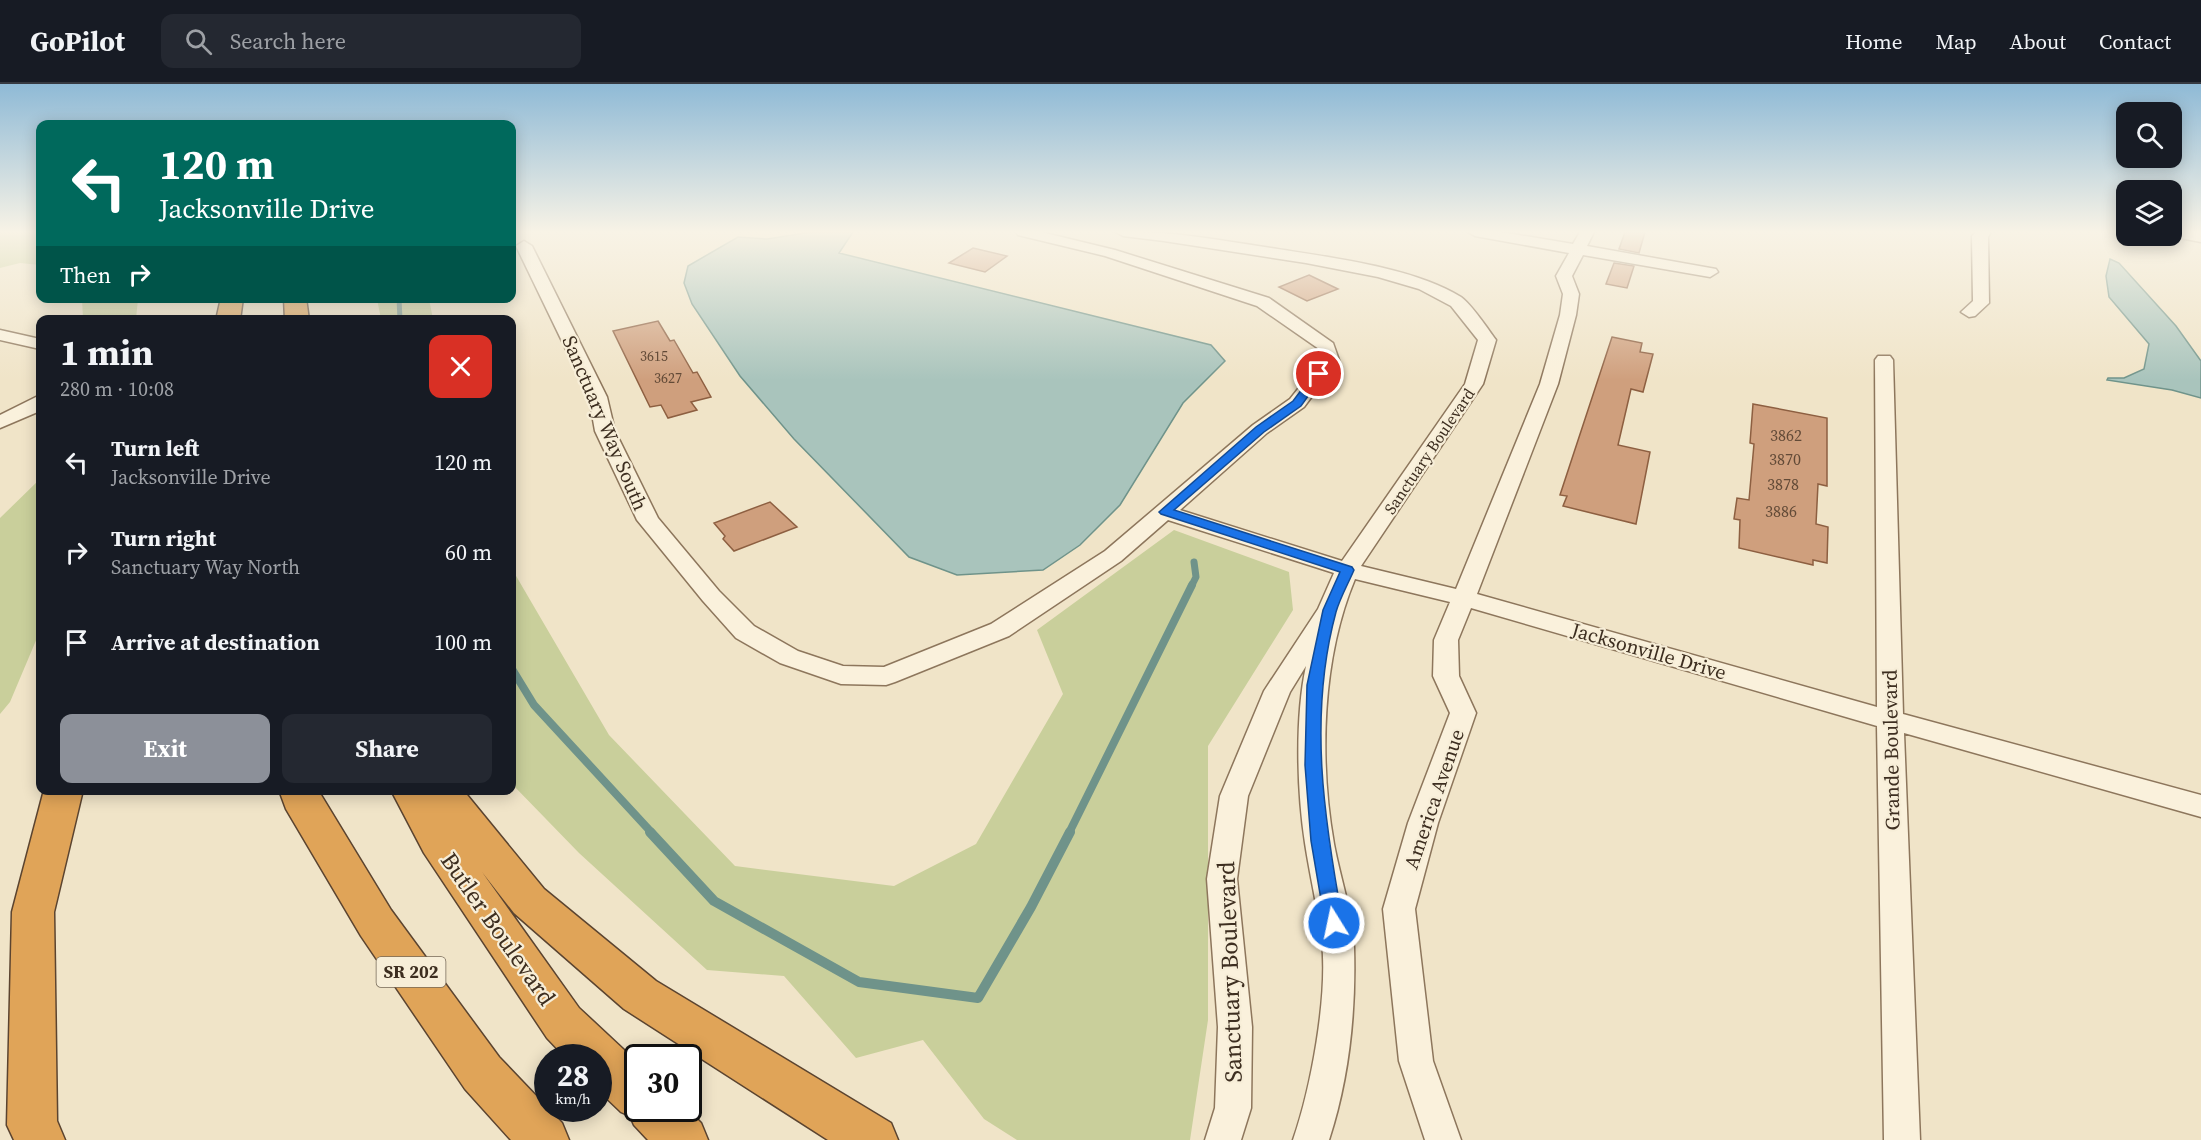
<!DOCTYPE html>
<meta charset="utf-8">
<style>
body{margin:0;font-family:"Source Serif 4",serif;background:#242831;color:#f1f3f6;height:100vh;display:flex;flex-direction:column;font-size:22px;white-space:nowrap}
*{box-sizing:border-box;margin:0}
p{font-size:20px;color:#9ea1a6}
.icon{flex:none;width:33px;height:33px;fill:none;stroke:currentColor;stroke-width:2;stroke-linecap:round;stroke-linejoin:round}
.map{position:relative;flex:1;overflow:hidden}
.side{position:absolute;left:36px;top:231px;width:480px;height:480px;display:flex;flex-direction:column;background:#171b24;border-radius:12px;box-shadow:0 3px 15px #0003}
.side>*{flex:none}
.hud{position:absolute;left:36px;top:36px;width:480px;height:183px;border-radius:12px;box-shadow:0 3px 15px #0003;background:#00695c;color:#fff;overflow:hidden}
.fabs{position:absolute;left:2116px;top:18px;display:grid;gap:12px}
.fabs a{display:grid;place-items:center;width:66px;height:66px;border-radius:12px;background:#171b24;box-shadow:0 3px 15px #0003;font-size:30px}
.speed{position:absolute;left:534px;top:960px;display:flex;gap:12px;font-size:30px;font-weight:700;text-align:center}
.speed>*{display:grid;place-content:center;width:78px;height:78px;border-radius:50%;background:#171b24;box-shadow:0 3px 15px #0003;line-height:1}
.speed small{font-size:15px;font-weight:400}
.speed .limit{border:3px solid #111;border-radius:9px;background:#fff;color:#111}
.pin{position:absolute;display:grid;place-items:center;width:51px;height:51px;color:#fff;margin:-26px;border:3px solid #fff;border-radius:50%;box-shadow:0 2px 6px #0007}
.me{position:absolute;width:66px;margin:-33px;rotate:350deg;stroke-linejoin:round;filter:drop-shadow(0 0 4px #0008)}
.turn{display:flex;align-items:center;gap:21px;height:126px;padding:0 24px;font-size:27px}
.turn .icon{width:78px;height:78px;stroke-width:2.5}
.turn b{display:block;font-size:42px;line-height:51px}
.then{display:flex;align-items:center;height:57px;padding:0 24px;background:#0003;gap:12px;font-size:22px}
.round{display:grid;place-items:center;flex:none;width:63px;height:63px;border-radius:12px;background:#242831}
.head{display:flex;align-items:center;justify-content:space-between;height:102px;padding:0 24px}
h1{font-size:36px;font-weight:700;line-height:45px}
.primary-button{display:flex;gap:12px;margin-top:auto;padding:12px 24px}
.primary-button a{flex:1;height:69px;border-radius:12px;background:#8c9099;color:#fff;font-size:24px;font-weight:700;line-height:69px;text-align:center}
.primary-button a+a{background:#242831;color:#f1f3f6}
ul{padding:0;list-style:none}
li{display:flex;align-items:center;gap:18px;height:90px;padding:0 24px}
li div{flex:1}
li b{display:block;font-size:22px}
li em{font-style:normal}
header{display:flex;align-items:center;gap:36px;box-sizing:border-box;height:84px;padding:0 30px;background:#171b24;border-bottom:2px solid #363941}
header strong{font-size:28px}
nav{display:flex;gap:33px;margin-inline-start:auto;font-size:21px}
.search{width:420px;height:54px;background:#242831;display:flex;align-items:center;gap:15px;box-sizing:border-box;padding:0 21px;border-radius:12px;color:#9ea1a6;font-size:22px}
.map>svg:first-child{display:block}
</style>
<header>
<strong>GoPilot</strong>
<div class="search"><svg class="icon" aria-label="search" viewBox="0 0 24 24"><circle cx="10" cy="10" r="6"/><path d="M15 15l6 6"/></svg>Search here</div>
<nav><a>Home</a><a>Map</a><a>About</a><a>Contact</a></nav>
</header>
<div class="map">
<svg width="2201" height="1056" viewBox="0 0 2201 1056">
<rect width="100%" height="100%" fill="#f0e4c8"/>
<!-- green -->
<path fill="#c9cf9b" d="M0,148H40V181L20,179L0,184Z
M82,215H138L136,235H83Z
M377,215H429L433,235H381Z
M40,395V547L10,618L0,630V434Z
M1174,446L1289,488L1293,526L1208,662V936L1190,1056H1017L984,1035L923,956L856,974L784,892L707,886L579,769L512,700V485L609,651L735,782L894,802L976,760L1063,610L1037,546Z"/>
<!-- water -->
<path fill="#a9c4bc" stroke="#6f938a" stroke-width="1.5" d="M812,148H853L839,169L1211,261L1225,277L1183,319L1120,421L1080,461L1043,486L957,491L909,473L794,355L740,292L692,220L684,199L688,182L738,153L767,155Z
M2110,175L2119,179L2176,242L2201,277V314L2172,306L2107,296L2108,294H2124L2144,285L2149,260L2109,213L2106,192Z"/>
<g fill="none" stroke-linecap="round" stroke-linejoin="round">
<!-- stream-far3 -->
<path stroke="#6f938a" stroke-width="5" d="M399,214L400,236"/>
<!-- stream-far2 -->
<path stroke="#6f938a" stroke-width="7" d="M1191,503L1196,493L1194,478"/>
<!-- stream-far1 -->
<path stroke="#6f938a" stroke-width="8" d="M512,585L534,621L652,749
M1069,749L1192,501"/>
<!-- stream -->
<path stroke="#6f938a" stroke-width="10" d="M650,748L714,817L859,898L978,914L1031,823L1070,748"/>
</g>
<!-- building -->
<path fill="#cf9f7d" stroke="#8d5f41" stroke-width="1.5" d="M1625,148H1645L1639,169L1619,165Z
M973,164L1007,172L985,188L949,179Z
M1614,179L1634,182L1627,204L1606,200Z
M1309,191L1338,205L1307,217L1279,203Z
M658,237L670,257L674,256L693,289L697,288L711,313L691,318L697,326L668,334L661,321L650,323L613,247Z
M1612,253L1642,259L1640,268L1653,270L1643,308L1631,305L1618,361L1650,368L1636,440L1563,422L1567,412L1560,411Z
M1753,320L1827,334V402L1818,400L1816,440L1828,443L1827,479L1813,476V481L1739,464L1740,436L1734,435L1737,414L1749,416L1754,360L1750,359Z
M770,418L797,443L734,467L723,455L725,452L714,439Z"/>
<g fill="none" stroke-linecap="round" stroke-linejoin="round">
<!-- minor casing -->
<g stroke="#8d765c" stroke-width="3">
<path id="minor" d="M1016,148H1041L1115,166L1269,214L1333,259L1339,276L1304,323L1267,349L1180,426L1342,477L1465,300L1478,256L1451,222L1419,205L1378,193L1306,179L1164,157L1123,152L1116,148C1168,146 1219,156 1271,164C1327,173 1413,183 1461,213C1472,221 1488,245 1496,256L1483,300L1361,482L1456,505L1540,300L1560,231L1563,210L1556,192L1569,169L1475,152L1468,148H1501L1573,160L1580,148H1594L1587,162L1716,185L1718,188L1710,193L1583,171L1572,192L1579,210L1576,231L1558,300L1477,510L1877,623L1875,276L1878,272H1890L1893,276L1903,630L2201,711V733L1904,649L1920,1056H1884L1877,642L1471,524L1458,556L1459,592L1476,629L1438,739L1415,825L1433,977L1461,1056H1425L1399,977L1383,825L1408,739L1450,629L1433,592L1434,556L1450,518L1355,495C1322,574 1319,675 1334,760C1340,793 1353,830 1354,863C1356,927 1349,995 1329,1056H1293C1311,1004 1328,913 1322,858C1318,825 1310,792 1305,759C1297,707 1295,633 1306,582L1290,608L1248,712L1237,795L1252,943L1251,1024L1241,1056H1205L1215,1024L1218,943L1207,795L1220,712L1264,607L1318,525L1334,489L1168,436L1121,477L1009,552L895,598L886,601L841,600L780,579L736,554L703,517L637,436L595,347L589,313L516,162L524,157L532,162L607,313L615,347L658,434L719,507L754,542L798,567L843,582L884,583L991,540L1105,467L1253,341L1290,315L1321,276L1319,265L1257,222L1105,172L1018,151Z
M1976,148H1991L1988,153L1989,219L1975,232L1969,233L1961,228L1973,217L1972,152Z
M2172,148H2201V158L2170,152Z
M0,246L40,255V265L0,256Z
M40,311V327L0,344V331Z"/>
</g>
<!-- motorway casing -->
<g stroke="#5b4430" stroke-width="3">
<path id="motorway" d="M221,214H243L240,236H216Z
M284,214H306L309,236H285Z
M44,706H83L54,828L57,1037L65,1056H14L7,1041L12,828Z
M279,706H318L391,826L499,973L562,1039L569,1056H511L465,1005L361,852L286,725Z
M391,706H463L544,805L656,897L891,1039L898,1056H828L624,925L514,829L482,788L579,924L638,979V1024H686L701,1039L708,1056H648L634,1041L630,1032L621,1028L598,1006V974H566L547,954L424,769Z"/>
</g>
<!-- minor -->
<use href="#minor" fill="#faf1dc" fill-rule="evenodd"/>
<!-- motorway -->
<use href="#motorway" fill="#e0a458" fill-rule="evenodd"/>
</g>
<!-- sky -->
<linearGradient id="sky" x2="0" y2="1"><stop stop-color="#8fbad6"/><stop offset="0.5" stop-color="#f8f3e6"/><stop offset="1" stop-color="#f8f3e6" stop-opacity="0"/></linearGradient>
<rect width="2201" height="296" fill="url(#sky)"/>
<!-- route -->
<path fill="#1a73e8" stroke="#114b97" stroke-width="1.5" d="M1319,287L1324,290L1301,322L1264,348L1174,426L1352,483L1354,486C1348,500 1340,514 1336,528C1308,631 1324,736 1343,839L1341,845L1334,847L1328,845L1325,839L1311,757L1305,681L1307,601L1323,526L1340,488L1161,430L1159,428L1256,343L1293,317L1315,288Z"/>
<g text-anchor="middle" stroke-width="4.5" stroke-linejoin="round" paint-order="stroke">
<!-- far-number labels -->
<g font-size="14" fill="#624a37">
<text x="654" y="277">3615</text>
<text x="668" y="299">3627</text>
</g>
<!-- number labels -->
<g font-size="16" fill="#624a37">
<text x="1786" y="357">3862</text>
<text x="1785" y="381">3870</text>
<text x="1783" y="406">3878</text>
<text x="1781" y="433">3886</text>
</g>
<!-- far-street labels -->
<g font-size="16" fill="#3d2e20" stroke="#f7eed8">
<text transform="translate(1429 367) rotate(-56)" y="6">Sanctuary Boulevard</text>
</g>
<!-- shield labels -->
<rect fill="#f7eed8" stroke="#756857" stroke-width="1.5" x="376.5" y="873" width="69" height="30" rx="4.5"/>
<g font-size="18" font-weight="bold" fill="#3d2e20">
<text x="411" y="894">SR 202</text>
</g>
<!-- street labels -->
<g font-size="20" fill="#3d2e20" stroke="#f7eed8">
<text transform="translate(605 339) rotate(67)" y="7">Sanctuary Way South</text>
<text transform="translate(1649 567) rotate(16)" y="7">Jacksonville Drive</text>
<text transform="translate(1891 666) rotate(-91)" y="7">Grande Boulevard</text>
<text transform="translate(1434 715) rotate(-71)" y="7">America Avenue</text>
</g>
<!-- near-street labels -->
<g font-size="24" fill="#3d2e20" stroke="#f7eed8">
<text transform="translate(498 845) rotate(55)" y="8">Butler Boulevard</text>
<text transform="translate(1230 888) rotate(-92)" y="8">Sanctuary Boulevard</text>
</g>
</g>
</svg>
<div class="fabs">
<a><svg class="icon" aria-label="search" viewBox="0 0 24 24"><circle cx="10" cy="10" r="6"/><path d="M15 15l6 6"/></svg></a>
<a><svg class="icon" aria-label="layers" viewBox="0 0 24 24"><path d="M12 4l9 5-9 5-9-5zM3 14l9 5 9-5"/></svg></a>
</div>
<div class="speed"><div>28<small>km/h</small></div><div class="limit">30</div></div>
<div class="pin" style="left:1319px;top:290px;background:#d93025"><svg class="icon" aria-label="arrive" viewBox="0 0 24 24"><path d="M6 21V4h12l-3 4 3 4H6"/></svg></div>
<svg class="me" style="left:1334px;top:839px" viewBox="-20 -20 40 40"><circle r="17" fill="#1a73e8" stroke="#fff" stroke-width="3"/><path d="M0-11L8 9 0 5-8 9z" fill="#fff"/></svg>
<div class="hud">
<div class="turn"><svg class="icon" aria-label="left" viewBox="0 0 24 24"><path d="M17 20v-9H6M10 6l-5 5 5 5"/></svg><div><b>120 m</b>Jacksonville Drive</div></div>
<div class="then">Then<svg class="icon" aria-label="right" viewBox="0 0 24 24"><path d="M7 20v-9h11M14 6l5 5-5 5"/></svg></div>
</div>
<section class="side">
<div class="head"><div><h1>1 min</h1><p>280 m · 10:08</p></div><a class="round" style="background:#d93025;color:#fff"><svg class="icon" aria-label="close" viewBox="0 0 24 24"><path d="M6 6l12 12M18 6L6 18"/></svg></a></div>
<ul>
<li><svg class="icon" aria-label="left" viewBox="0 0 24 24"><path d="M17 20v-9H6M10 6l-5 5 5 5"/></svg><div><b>Turn left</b><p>Jacksonville Drive</p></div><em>120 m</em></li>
<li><svg class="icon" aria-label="right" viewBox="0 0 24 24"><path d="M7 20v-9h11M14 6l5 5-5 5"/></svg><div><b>Turn right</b><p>Sanctuary Way North</p></div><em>60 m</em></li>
<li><svg class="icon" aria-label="arrive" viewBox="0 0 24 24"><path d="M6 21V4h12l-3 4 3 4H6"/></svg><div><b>Arrive at destination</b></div><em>100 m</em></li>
</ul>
<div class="primary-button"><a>Exit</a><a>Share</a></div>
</section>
</div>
